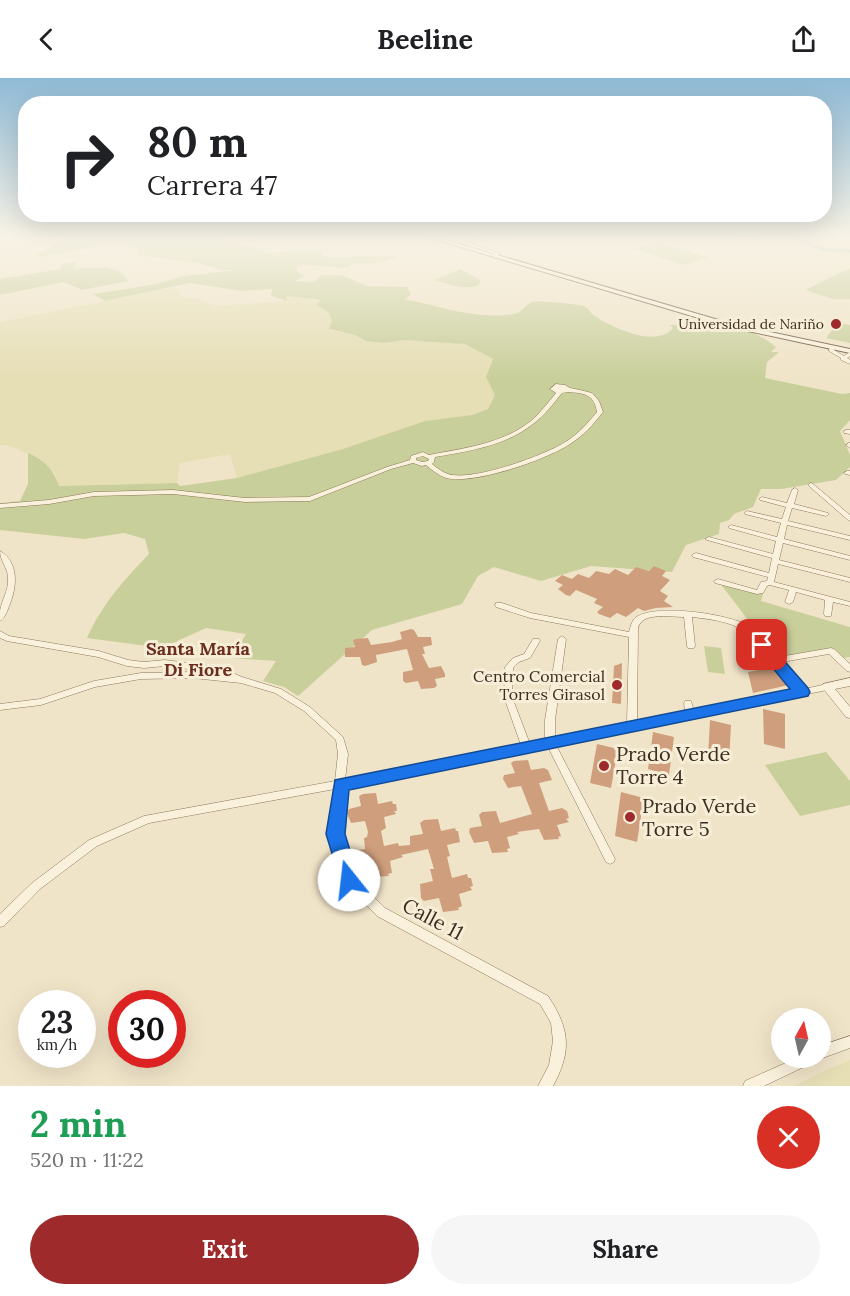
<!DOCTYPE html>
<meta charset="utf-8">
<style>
body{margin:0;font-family:Lora,serif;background:#f6f6f6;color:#202124;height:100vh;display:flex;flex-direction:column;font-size:22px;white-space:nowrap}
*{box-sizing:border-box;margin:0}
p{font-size:20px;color:#757577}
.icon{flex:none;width:33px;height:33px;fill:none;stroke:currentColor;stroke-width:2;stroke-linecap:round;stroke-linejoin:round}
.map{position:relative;height:1008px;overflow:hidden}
.sheet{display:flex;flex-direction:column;background:#fff;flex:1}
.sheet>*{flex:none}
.guide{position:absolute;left:18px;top:18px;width:814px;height:126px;border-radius:24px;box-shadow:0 6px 24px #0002;background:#fff;color:#202124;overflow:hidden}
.needle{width:39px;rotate:8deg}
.tools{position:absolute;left:771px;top:930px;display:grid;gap:12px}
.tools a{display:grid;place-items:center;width:60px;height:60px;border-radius:50%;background:#fff;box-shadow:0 6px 24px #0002;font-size:30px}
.speed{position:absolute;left:18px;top:912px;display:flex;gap:12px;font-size:30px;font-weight:700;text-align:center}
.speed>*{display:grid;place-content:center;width:78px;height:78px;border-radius:50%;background:#fff;box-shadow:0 6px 24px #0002;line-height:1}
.speed small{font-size:15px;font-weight:400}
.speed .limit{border:9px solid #d22;background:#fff;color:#111}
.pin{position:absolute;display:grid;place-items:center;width:51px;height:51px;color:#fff;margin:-26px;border-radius:12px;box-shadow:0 3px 9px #0006}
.me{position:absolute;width:66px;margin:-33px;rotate:344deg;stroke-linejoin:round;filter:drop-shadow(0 0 4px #0008)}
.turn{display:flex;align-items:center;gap:21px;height:126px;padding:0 30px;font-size:27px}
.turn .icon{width:78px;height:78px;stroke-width:2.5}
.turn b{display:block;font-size:42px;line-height:51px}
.round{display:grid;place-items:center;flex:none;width:63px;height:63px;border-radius:32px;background:#f6f6f6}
.headline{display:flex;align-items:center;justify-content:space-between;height:102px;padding:0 30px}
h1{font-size:36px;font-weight:700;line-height:45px;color:#1e9e55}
.cta{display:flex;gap:12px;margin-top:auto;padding:12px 30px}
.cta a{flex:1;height:69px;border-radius:36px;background:#9e2a2b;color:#fff;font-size:24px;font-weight:700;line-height:69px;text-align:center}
.cta a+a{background:#f6f6f6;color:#202124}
header{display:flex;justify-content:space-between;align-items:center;height:78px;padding:0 30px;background:#fff;font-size:27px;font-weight:700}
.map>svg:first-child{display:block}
</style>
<header><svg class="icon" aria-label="back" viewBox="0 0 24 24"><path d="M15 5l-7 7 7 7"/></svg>Beeline<svg class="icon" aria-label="share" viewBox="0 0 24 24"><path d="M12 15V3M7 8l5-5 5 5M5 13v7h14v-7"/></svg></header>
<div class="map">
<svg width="850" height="1008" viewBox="0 0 850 1008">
<rect width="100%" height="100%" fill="#f0e4c8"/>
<!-- farmland -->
<path fill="#e6deb5" d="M175,209L183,220L198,221L216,228L287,223L286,218L322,223L332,242L329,252L355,257L366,263L384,265L404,262L437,263L466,266L493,281L486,299L496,317L488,331L472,337L425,343L343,371L237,400L230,376L180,385L177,405L58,408L55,395L41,381L10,368L0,367V244Z
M850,982V1008H794L824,993Z"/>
<!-- green -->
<path fill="#c9cf9b" d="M68,159H222L224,162L268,172L262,175L320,172L324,174L321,178L329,179L396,178L397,180L373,185H353L348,190L302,187L297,189V193L304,198L295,203L314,204L321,197H341L367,208L407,209L411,216L405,221C441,229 477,242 514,236C522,235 525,226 533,224C538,222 578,226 583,228C588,229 590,234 593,237C611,249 656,271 673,250L670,247C707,247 745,243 776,269L771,274H779L767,284L765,300L842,316L850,315V342L840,353L850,377V389L836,402L781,411H761L753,429L734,436L729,442L720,445L719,456L686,467L672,494L591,488L541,503L494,489L478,498L462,526L372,552L298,618L284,609L263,603L276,583L232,580L246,556L206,550L162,570L87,560C102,526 124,502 149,476L145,461L124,455L84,461L0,452V425L20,423L28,406V375C44,382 53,390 59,408L177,405L180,408L237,400L343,371L425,343L472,337L488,331L495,317L486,299L493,281L465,266L404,262L384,265L366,263L355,257L329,251L332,242L328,234L316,227L321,222L286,218L287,223L271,218L272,211L242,213L190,205L105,223L93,216L151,207L184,198L238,192H222L198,185L137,177L138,172L118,164L41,179L36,177Z
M658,164L708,179L685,187L634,171Z
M77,184L74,191C91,190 119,184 128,203L82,212L64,204L0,217V201L61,191V186Z
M850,190V221H833L805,212Z
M460,191L480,202L479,207C466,213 448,206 434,202Z
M838,245L850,247V265L826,260Z
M719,504L763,516L761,523L850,549V579L842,580L832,572L778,581Z
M704,568L721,570L725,596L708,594Z
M826,674L850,703V727L800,738L765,687Z"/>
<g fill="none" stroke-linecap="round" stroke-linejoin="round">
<!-- river -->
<path fill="#a9c4bc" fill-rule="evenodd" d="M698,159H767L755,163Z
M788,159H797L825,170L850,171V175L822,173Z"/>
</g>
<!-- building -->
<path fill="#cf9f7d" d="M654,488L666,493L662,498L670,502L660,513L668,518L664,523L673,529L656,530L644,533L638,530L626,539L617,535L610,540L599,536L597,534L603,529L594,525L597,521L576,512L570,518L566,517L558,511L563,507L555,503L562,497L572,501L578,496L589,500L596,493L609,496L615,491L628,497L636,489L649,493Z
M411,551L414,552L418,559H431L432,567L423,569L425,576H422L429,590L441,588L445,596V599L435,601L437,608L434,610L421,611L418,603L406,605L403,603V594L413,592L407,571L376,577L377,584L365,588L362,587L360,579H345V570L355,569L353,562L356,561L368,560L371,567L392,564L402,561L400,554Z
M622,585L621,626L612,625L614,588Z
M773,589L789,607L753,615L748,594Z
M763,631L785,636V671L764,666Z
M710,642L731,647L729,684L708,678Z
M653,654L674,659L669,697L648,691Z
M597,666L618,671L611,710L590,705Z
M528,682L531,692L544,690L548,692L552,702L539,705L549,733L562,730L567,733L569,740L566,741L569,744L557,747L561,758L558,759L559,761L544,762L539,751L517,754L519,756L507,759L510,770L507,771L508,774L492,775L488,763L474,765L469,754L470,750L482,748L479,737L482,734L496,733L500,745L532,736L521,708L508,710L503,701L504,697L515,695L511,685L514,683Z
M621,714L644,720L637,764L615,758Z
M376,715L378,726L392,723L393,726H396L397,733H394L396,736L384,739L386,750L381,753L384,768L398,765L399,768L410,767V758L423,756L420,745L424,742L438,741L441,753L455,750L456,753H458L460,764L447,767L450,778L447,779L452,800L467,796L468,800H471L473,808L470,809L472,812L459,816L462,828L458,830L459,832L443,834L439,820L424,823L421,820L420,806L433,803L430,791H434L428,771L401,777L403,779L390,783L392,795L388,796L389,798L373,799L370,787L355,789L353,786V773L365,771L364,760L367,759L368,754L365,743L351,745L347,735L349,731L361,728L359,718L363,716Z"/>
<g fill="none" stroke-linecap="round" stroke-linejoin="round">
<!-- minor casing -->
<g stroke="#8d765c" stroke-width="1">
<path id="minor" d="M442,159H449L499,175L496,180H494L495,176Z
M489,159H499L469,165L467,164Z
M830,268H834V272L844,278L850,274V278L847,280L850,282V286L841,282V280L829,273Z
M556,306L565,307L570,310L580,312L592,315L599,323L603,334C593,347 583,358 570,366C546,382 473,407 446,400C438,397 432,392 426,387L422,388L413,385L391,391L310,423L245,424L173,416L94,418L49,426L0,430V426L49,422L94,414L173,412L245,420L309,419L387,389L410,382L411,378L423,374L429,377C464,370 502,366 531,343C540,335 548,325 556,315L550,311ZM568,314C584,315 594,316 597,334C588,345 579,355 567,363C546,377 472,404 448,396C442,394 437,390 432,386L434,384L435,379C469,373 505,368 533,346C545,337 553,326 562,315ZM423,378L429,381L428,383L422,384L416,382V380Z
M846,352H850V356L844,355V353Z
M849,365H850V370L846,367Z
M847,393H850V397L845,396L844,395Z
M811,405L813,406L850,437V443L848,442L809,408L808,407L809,406Z
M795,410L798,412L794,426L828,435L829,436L826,438L792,430L788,443L850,458V462L787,447L784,461L850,478V482L783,465L779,482L850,500V504L778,486L774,504L850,524V528L833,524L831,538H825L824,536L825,522L796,514L793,524L789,526L785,524L789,512L770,507L767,508L763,515L757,516L715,505L714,503L718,501L757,512L761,504L767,503L768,499L693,479L692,477L696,475L769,495L772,480L707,462L705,461L709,459L773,476L776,463L729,450L728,449L731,447L777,459L781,445L745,436L744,435L747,433L782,441L786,429L760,422L759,421L762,419L787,425L792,412Z
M0,473C19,484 17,508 10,526C7,533 6,539 0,543C0,539 0,536 0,533C2,521 9,512 8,500C8,490 0,483 0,473Z
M496,525H502L531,535L629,554C631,547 632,541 638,538C660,526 729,536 749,548C761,555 770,568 779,579L831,570L834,571L850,586V594L847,593L829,576L782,584L804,611L827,606L830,607L831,609L830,611L827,612L556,667L615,781L614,784L610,786L606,784L548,669L345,709L340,756L354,799L385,830L548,918C570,951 572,973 553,1008H538L549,987L553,963L551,945L540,926L377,838L345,805L330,756L335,711L149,745L97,768L40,811L4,848L0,849V836L32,805L89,762L144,738L335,703L338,676L336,662L304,633L275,615L241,605L193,600L141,601L95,609L41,627L0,632V626L40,621L94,603L141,595L193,594L223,597L218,595L165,588L144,590L127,588L98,579L7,563L0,560V553L9,558L99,573L128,582L144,584L165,582L219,589L242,599L281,611L310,629L343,659L348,676L345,702L521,667L504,619L505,589L513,580L524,576L533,561H539L540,563L530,580L519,584L513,590L512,619L530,666L545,663V642L558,561L562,558L566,561L555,642V661L627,646L629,559L530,540L496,529L495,527ZM661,538L684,539L687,568L688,570H694L695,568L692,539C709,541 728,543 743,552C762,563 781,595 796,612L694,633L691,623H685L684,625L685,634L637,644L638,550C641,539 652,539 661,538Z
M850,958V970L820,981L816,980L814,984L764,1008H743L745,1003L797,980H820V968Z"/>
</g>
<!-- tertiary casing -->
<g stroke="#8d765c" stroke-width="1">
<path id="tertiary" d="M850,600V608L835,611L850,629V640L846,639L822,609L823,606Z"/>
</g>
<!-- secondary casing -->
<g stroke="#6f573f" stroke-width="2">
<path id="secondary" d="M427,159H436L732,246L850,271V275L729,249Z"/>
</g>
<!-- minor -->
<use href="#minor" fill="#faf1dc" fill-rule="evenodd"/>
<!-- tertiary -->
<use href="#tertiary" fill="#faf1dc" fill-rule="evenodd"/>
<!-- secondary -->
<use href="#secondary" fill="#faf1dc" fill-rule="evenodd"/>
</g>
<!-- sky -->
<linearGradient id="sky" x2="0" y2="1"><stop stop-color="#8fbad6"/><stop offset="0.53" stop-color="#f8f3e6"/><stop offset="1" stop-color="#f8f3e6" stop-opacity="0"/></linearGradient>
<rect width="850" height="300" fill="url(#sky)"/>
<!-- route -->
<path fill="#1a73e8" stroke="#114b97" stroke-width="1.5" d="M762,562L767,563L808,610L810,614L808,618L349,712L345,756L359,802L356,808L349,810L342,808L326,756L335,702L790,611L754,567Z"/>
<!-- markers -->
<g fill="#9e2a2b" stroke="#f7eed8" stroke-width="2">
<circle cx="836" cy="246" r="6"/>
<circle cx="617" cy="607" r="6"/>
<circle cx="604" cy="688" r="6"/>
<circle cx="630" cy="739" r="6"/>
</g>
<g text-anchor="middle" stroke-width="6" stroke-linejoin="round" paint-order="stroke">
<!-- far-poi labels -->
<g font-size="14" fill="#3d2e20" stroke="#f7eed8" text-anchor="end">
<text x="824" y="251">Universidad de Nariño</text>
</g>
<!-- poi labels -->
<g font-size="16" fill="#3d2e20" stroke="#f7eed8" text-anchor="end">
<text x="605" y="604">Centro Comercial<tspan x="605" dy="18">Torres Girasol</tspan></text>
</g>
<!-- neighbourhood labels -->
<g font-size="18" font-weight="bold" fill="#6b2e1e" stroke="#f7eed8">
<text x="198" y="577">Santa María<tspan x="198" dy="21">Di Fiore</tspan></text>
</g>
<!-- near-poi labels -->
<g font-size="20" fill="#3d2e20" stroke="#f7eed8" text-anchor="start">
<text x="616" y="683">Prado Verde<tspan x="616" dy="23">Torre 4</tspan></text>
<text x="642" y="735">Prado Verde<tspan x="642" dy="23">Torre 5</tspan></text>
</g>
<!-- near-street labels -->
<g font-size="20" fill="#3d2e20" stroke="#f7eed8">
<text transform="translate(433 841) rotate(28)" y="7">Calle 11</text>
</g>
</g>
</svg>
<div class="tools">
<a><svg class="needle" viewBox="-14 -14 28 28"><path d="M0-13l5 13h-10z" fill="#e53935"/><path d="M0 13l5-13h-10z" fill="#757577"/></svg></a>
</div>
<div class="speed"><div>23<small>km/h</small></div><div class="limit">30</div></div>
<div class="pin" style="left:762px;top:567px;background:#d93025"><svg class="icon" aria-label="arrive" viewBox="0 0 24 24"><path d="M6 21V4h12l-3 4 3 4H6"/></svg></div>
<svg class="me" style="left:349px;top:802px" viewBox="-20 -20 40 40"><circle r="19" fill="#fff"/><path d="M0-13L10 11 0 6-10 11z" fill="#1a73e8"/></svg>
<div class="guide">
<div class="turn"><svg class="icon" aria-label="right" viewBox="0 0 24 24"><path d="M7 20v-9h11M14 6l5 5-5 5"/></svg><div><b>80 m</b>Carrera 47</div></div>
</div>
</div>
<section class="sheet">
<div class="headline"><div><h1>2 min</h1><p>520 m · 11:22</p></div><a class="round" style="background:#d93025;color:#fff"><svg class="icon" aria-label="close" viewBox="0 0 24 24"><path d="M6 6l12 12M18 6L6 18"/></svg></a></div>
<div class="cta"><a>Exit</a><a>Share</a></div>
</section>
